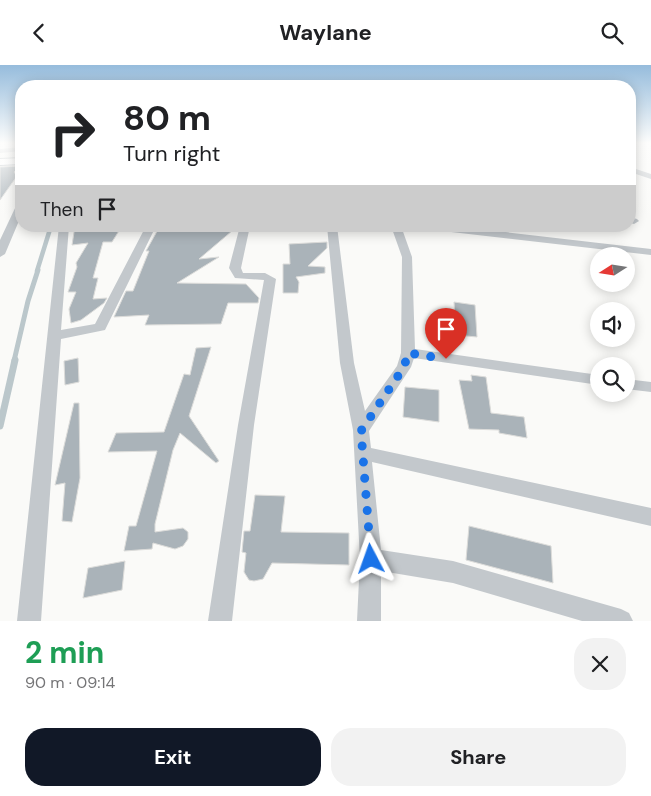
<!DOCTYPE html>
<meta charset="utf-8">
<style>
body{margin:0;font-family:"DM Sans",sans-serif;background:#f2f2f2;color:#202124;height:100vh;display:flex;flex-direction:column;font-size:19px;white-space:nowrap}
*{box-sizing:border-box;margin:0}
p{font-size:16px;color:#757577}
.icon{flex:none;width:28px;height:28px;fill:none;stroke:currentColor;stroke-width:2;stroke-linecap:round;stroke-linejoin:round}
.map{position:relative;height:556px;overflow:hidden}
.drawer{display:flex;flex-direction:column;background:#fff;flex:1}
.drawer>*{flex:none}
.top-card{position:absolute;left:15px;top:15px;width:621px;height:152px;border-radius:20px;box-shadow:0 2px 12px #0003;background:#fff;color:#202124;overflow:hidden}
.needle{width:32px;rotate:258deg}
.fabs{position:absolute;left:590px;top:182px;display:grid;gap:10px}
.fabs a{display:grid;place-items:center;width:45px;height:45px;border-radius:50%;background:#fff;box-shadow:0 2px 12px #0003;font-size:25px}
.pin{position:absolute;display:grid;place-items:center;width:42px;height:42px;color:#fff;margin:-51px -21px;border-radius:50% 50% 50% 0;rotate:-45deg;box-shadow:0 0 5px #0007}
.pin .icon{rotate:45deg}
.me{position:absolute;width:55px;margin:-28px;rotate:356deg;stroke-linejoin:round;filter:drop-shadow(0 0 4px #0008)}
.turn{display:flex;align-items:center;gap:18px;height:105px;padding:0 25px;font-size:22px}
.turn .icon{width:65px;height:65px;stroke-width:2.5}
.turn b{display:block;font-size:35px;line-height:42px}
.then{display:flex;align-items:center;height:48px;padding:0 25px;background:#0003;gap:10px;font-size:19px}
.round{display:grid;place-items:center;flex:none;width:52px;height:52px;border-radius:20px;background:#f2f2f2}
.headline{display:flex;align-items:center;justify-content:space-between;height:85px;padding:0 25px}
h1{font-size:30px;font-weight:700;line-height:38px;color:#1e9e55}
.cta{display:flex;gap:10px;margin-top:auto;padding:10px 25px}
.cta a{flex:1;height:58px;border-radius:20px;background:#111827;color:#fff;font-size:20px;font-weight:700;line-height:58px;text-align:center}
.cta a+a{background:#f2f2f2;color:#202124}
header{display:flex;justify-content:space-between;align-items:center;height:65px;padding:0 25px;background:#fff;font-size:22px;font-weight:700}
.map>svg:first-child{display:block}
</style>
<header><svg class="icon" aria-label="back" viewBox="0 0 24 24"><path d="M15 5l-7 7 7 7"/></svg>Waylane<svg class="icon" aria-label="search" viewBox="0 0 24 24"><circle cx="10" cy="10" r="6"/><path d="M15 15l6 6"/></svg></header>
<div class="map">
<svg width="651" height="556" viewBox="0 0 651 556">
<rect width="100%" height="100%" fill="#fafaf8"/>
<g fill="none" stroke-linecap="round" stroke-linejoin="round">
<!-- stream-far2 -->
<path stroke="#bbc7cb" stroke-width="4.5" d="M37,206L51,161"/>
<!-- stream-far1 -->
<path stroke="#bbc7cb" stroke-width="5" d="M14,296L28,236L38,205"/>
<!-- stream -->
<path stroke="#bbc7cb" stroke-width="7" d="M0,361L15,295"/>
</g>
<!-- building -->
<path fill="#aab3b9" stroke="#dcdcda" d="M20,101L14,107L17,111L0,135V102Z
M75,161H122L112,177H103L93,213H98L93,234L107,233L104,238L81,255L71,258L69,244L76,227H68L77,202L76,198L88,178L72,180Z
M160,161H175L173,166L212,163V166H232L199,194L219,192L177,218L246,219L259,233L258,238H228L221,259L145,260L149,250L114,252L126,226H133L149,186H146Z
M327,177V183L308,201L325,202V208L296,212L299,217L298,228H283V199H290L289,179Z
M454,237L475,240L477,272L456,270Z
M211,282L189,351L219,396L216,398L180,368L173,385L155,459V467L183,463L188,467V474L183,481L175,484L153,478L152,484L124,486L129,461H136L157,386L108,387L116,368L164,367L184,309L190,310L196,283Z
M78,293L79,317L65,320L64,296Z
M471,310L486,312L491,348L524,352L527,373L499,368V365L469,364L459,315L472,316Z
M405,322L439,325V357L403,352Z
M74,338H79L80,413L72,457L62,456L65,418L55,420Z
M255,430L285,431L281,467L349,468V500L272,498L263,514L254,516L249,515L244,507L246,488L242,487L244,466H250Z
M469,461L551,481L553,518L466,495Z
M125,496L122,525L83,533L88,503Z"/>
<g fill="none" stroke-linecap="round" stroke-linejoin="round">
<!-- secondary casing -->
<g stroke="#b3babf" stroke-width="2">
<path id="secondary" d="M21,93V99L0,100V94Z"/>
</g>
<!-- street -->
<path fill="#c3c8cc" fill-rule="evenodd" d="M21,82V86L0,88V84Z
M630,102L651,109V114L630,107Z
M21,138V151L5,189L0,192V175L16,141Z
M630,152L637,154L639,156L634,159L630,158Z
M59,161H69L61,265L95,259L146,161H156L105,265L61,274L41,556H17Z
M240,161H250L241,203L243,208H265L276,214L254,360L232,556H208L238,360L264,215L235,213L229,203Z
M327,161H337L354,298L365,346L397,301L401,288L402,192L391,161H401L412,192L415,284L599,310V320L414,293L411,302L369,366L371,383L651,443V461L372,397L381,485L453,496L621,544L629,548L633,556H582L453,518L381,506V556H357L360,494L353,365L340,298Z
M420,161H453L651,184V190L425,164Z
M626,314L651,317V327L626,324Z"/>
<!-- secondary -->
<use href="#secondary" fill="#fff" fill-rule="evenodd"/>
</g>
<!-- sky -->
<linearGradient id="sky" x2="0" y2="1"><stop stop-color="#96bcdc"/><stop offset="0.5" stop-color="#fdfdfc"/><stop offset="1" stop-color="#fdfdfc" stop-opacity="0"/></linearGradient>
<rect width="651" height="156" fill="url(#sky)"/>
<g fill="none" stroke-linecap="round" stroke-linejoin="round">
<!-- route -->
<path stroke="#1a73e8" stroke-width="9" stroke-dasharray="0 16.2" d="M371,494L361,366L404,302L408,288L446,294"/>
</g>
</svg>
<div class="fabs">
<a><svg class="needle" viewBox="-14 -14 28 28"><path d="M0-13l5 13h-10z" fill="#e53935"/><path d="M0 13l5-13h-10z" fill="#757577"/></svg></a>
<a><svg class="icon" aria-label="sound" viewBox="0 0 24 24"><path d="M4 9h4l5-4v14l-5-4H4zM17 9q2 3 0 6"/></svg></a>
<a><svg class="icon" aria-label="search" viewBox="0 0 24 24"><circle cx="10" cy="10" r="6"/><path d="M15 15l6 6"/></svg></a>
</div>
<div class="pin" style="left:446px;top:294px;background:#d93025"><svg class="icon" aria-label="arrive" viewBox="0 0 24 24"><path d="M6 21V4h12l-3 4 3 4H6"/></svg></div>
<svg class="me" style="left:371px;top:494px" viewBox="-20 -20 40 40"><path d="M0-17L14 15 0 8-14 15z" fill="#1a73e8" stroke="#fff" stroke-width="4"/></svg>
<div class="top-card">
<div class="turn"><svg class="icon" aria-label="right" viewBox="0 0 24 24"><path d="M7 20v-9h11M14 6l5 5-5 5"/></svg><div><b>80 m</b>Turn right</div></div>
<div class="then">Then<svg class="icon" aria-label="arrive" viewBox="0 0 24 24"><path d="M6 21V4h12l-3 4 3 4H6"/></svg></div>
</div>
</div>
<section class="drawer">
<div class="headline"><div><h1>2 min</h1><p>90 m · 09:14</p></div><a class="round"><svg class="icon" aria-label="close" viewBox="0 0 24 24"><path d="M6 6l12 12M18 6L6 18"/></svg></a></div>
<div class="cta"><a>Exit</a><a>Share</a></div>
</section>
